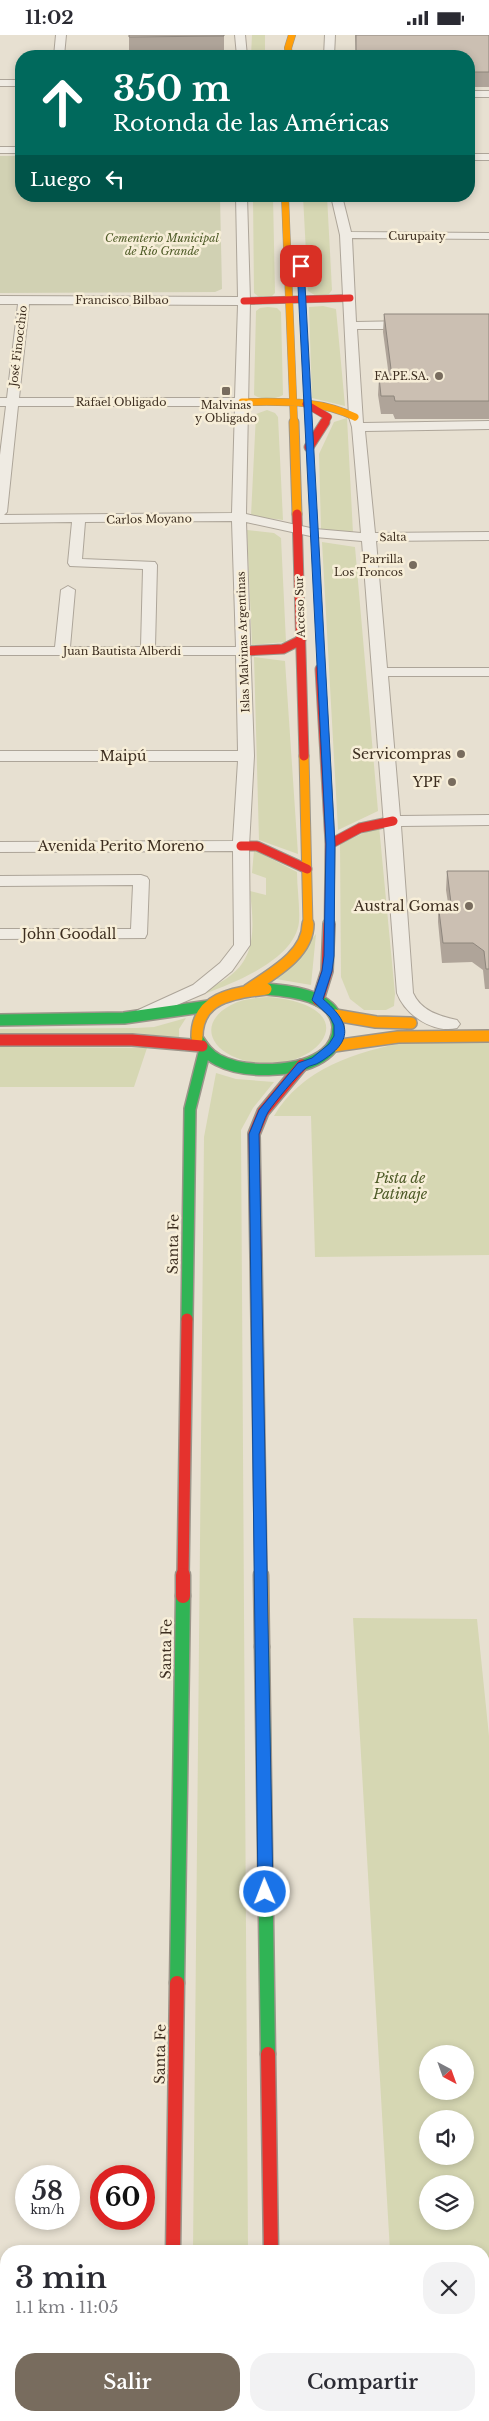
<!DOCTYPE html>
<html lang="es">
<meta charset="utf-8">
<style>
body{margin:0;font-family:"Libre Baskerville",serif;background:#f2f2f3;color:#2b2b33;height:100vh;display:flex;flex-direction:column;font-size:19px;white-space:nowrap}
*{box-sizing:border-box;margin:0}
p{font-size:16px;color:#7c7c81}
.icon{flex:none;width:28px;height:28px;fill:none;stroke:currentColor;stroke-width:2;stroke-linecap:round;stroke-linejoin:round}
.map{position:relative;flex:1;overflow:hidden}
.side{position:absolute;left:0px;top:2210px;width:490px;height:176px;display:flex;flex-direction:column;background:#fff;border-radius:20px 20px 0 0;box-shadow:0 2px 8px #0003}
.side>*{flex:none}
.banner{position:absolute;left:15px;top:15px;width:460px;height:152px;border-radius:20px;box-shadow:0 2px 8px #0003;background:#00695c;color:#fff;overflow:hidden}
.needle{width:32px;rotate:139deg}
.controls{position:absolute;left:419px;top:2010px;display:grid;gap:10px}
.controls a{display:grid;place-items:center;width:55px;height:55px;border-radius:50%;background:#fff;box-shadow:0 2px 8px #0003;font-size:25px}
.speed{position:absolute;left:15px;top:2130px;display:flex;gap:10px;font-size:25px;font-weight:700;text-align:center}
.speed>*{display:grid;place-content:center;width:65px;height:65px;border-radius:50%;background:#fff;box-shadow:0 2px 8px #0003;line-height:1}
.speed small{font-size:12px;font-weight:400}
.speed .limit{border:8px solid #d22;background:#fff;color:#111}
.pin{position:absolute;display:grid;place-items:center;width:42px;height:42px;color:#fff;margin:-21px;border-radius:10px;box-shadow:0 2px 8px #0006}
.me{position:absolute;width:55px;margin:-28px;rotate:359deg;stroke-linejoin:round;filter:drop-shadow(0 0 4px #0008)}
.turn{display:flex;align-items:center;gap:18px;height:105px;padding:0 15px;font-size:22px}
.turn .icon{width:65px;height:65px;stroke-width:2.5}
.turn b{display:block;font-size:35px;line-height:42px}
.then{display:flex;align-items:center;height:48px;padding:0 15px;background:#0003;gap:10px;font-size:19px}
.round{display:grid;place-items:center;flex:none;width:52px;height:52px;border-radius:20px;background:#f2f2f3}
.head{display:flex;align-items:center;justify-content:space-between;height:85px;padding:0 15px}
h1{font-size:30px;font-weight:600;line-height:38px}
.action{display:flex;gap:10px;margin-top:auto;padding:10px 15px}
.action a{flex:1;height:58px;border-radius:20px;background:#786c5e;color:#fff;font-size:20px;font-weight:600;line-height:58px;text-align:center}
.action a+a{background:#f2f2f3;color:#2b2b33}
.status{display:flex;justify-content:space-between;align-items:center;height:35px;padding:0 25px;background:#fff;direction:ltr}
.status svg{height:14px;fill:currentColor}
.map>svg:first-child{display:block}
</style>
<div class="status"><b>11:02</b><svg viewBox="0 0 49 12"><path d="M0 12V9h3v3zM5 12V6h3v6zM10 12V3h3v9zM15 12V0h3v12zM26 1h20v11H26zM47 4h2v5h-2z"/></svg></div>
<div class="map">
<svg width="489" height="2386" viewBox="0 0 489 2386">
<rect width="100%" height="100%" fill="#e7e0d1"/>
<!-- green -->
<path fill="#d6d7b3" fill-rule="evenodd" d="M252,0H265V21H251Z
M253,161H273L275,258L272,261L259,262L254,258Z
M303,161H327L332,255L329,259L318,262L308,256Z
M323,271L336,274L345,371L312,363L309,272Z
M268,272L277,273L281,277L283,360C274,365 262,365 254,360L256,276L260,273Z
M267,375L275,378L278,382L283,485L251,481L256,379Z
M347,383L353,498L321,494L319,419L334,387Z
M247,495L274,498L281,503L286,607L252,610Z
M322,507L355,512L378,776L338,795Z
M254,622L285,626L298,819L259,805Z
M379,791L395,959L394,971L386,975H364L350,964L341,942L340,809Z
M254,815L297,837C297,853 300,871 299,887C295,924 236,947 207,958L204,956C213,951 223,947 231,940C258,920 253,885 250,856L266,860V843L252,838Z
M316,899L311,950L276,944Z
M268,962C382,972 306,1054 232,1021C205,1008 204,984 231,970C242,964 255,963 268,962Z
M186,983L179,994V1003L137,998H0V994L136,993L154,992Z
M408,1007H489V1220L315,1222L311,1081H274C301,1034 357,1016 408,1007Z
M0,1012L147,1013L134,1052H0Z
M216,1038L236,1044L274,1047L253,1073L241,1095L248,2216H193L204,1102Z
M353,1583L477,1584L489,1701V2248H484V2216H390ZM428,2019H465V2056H428ZM428,2084H465V2121H428ZM428,2149H465V2186H428Z
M196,2380H250L251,2386H196Z"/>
<!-- cemetery -->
<path fill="#d1d1b3" d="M0,121H21V161H220L222,254L215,257L0,258Z"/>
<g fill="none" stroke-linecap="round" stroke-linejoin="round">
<!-- street casing -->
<g stroke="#ada599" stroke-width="2">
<path id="street" d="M56,0H66L64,21H54Z
M235,0H245L247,21H237Z
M325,0H335L334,21H324Z
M0,45H21V51H0Z
M469,56H489V62H469Z
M0,112H21V118H0Z
M469,119H489V125H469Z
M236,161H247L250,266L246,479L315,494L361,498L352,392L349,382L340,200L331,161H459L454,164L343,165L351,197L489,198V204L352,203L356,287L408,286L414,290L408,294H357L363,388L489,386V394L365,396L375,498L489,497V505L376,506L387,633H489V641H388L400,781L489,780V790L401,791L413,958C421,976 439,981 457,985L460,989L457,993C434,999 405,980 397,958L362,506L315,502L246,487L254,721L249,811L250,910L232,936L205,958L142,985L136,984L133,980L136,976L193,950L220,928L234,910L233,816L0,817V807L233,806L238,726H0V716H238L236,620H0V612H55L61,555L68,551L75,555L70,612H141L143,534L70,531L68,528L72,487L0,488V420L6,371H0V363H7L18,269H0V261L238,262ZM29,269L238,270L235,363H19ZM18,371H235L232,478L4,480L7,477ZM232,486L236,612H155L157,530L155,527L82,524L85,487Z
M141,840L147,842L149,845L147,899L145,903L0,904V894H131L133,850L0,851V841Z
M484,2312H489V2336H484Z
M0,2314H6V2338H0Z"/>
</g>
<!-- fast-far1 casing -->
<g stroke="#9c958a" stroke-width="14">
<path id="fast-far1" d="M0,985L124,983L209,971
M197,1003C203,1012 208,1020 218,1025C245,1039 301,1038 325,1019C334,1012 338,1003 338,992C336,960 290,956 266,954
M187,1284L190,1074L205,1014"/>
</g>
<!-- fast casing -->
<g stroke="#9c958a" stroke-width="17">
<path id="fast" d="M262,1612L268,2019
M177,1948L183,1561
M170,2380V2386
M275,2380V2386"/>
</g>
<!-- slow-far3 casing -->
<g stroke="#9c958a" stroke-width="8">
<path id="slow-far3" d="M289,21L288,13L292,0
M285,161L294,388
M242,367C281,367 319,364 355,382"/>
</g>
<!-- slow-far2 casing -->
<g stroke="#9c958a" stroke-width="11">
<path id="slow-far2" d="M294,387L297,479
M304,721L308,890"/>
</g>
<!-- slow-far1 casing -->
<g stroke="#9c958a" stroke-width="14">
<path id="slow-far1" d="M248,955C271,939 308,920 308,889
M335,980L376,987L411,988
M197,1003C196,962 234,958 266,954
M334,1011L398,1002L489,1001
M256,1221L261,1542"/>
</g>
<!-- slow casing -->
<g stroke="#9c958a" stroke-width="17">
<path id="slow" d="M261,1540L262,1612"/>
</g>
<!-- jam-far3 casing -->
<g stroke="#9c958a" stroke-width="8">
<path id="jam-far3" d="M244,266L350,263
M306,369L328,382L324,388"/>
</g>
<!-- jam-far2 casing -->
<g stroke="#9c958a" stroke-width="11">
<path id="jam-far2" d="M309,412L325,387
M297,479L304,721
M244,616L283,614L301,605
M320,634L330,809L329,890
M330,809L360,793L393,786
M241,811H257L307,834"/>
</g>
<!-- jam-far1 casing -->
<g stroke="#9c958a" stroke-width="14">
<path id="jam-far1" d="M318,965L327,936L329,889
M0,1005H132L202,1011
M256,1221L254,1099L263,1077L302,1030
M183,1542L187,1284"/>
</g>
<!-- jam casing -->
<g stroke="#9c958a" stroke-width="17">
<path id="jam" d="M183,1561V1540
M268,2019L271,2216
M173,2216L177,1948"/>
</g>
<!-- street -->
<use href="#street" fill="#efebe3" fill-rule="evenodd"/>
<!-- fast-far1 -->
<use href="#fast-far1" stroke="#30b455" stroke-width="11"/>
<!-- fast -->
<use href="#fast" stroke="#30b455" stroke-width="14"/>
<!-- slow-far3 -->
<use href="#slow-far3" stroke="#ff9f0a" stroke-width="7"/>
<!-- slow-far2 -->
<use href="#slow-far2" stroke="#ff9f0a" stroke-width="9"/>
<!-- slow-far1 -->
<use href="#slow-far1" stroke="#ff9f0a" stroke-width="11"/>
<!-- slow -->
<use href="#slow" stroke="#ff9f0a" stroke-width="14"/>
<!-- jam-far3 -->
<use href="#jam-far3" stroke="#e5322d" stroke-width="7"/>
<!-- jam-far2 -->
<use href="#jam-far2" stroke="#e5322d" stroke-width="9"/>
<!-- jam-far1 -->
<use href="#jam-far1" stroke="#e5322d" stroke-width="11"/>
<!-- jam -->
<use href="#jam" stroke="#e5322d" stroke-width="14"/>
</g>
<!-- wall -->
<path fill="#afa499" d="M224,0V16L129,17V2Z
M355,0H489V52H469V21H356Z
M384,279H489V384H395L393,379H381L378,360L379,342H389L383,297Z
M447,836H489V954H485L483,935L472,927L442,928L438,887V868H448L446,855Z"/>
<!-- building -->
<path fill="#cbbfb2" stroke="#8e867d" d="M129,0H224V1L129,2Z
M356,0H489V37H469V21H356Z
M384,279H489V366H395L394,361H381L379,342H392Z
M447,836H489V934H486L484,916L473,908H443L438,868H451Z"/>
<!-- route -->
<path fill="#1a73e8" stroke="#114b97" d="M301,229L304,231L335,809L334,921L332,936L323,964C351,988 354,1006 320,1027C316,1030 310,1030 306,1033C297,1040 274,1068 268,1077C264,1084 262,1092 259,1099L273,1857L270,1861H260L258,1857L249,1099L259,1075L298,1028L312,1023L329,1009L334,1001V990L330,982L312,965L322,936L324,921L326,809L297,231Z"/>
<!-- markers -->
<g fill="#786c5e" stroke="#f7eed8" stroke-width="2">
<circle cx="439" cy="341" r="5"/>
<rect x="221" y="351" width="10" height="10" rx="2.5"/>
<circle cx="413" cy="530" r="5"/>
<circle cx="461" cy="719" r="5"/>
<circle cx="452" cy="747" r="5"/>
<circle cx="469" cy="871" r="5"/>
</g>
<g text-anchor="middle" stroke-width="5" stroke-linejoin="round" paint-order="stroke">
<!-- far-street labels -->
<g font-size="11" fill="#3d2e20" stroke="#f7eed8">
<text x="417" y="205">Curupaity</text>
<text x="122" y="269">Francisco Bilbao</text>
<text transform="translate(18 311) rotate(-83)" y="4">José Finocchio</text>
<text x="121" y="371">Rafael Obligado</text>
<text transform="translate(149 484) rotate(-1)" y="4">Carlos Moyano</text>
<text transform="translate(393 502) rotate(-1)" y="4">Salta</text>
<text transform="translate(300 572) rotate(-92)" y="4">Acceso Sur</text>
<text transform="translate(243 607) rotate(-92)" y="4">Islas Malvinas Argentinas</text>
<text x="122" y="620">Juan Bautista Alberdi</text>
</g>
<!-- far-park labels -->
<g font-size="11" font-style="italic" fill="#4d5a26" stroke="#f7eed8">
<text x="162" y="207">Cementerio Municipal<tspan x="162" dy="13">de Río Grande</tspan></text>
</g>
<!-- far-poi labels -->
<g font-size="11" fill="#3d2e20" stroke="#f7eed8" text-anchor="end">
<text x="429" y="345">FA.PE.SA.</text>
<text x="226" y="374" text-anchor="middle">Malvinas<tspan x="226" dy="13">y Obligado</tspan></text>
<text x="403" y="528">Parrilla<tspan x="403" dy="13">Los Troncos</tspan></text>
</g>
<!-- poi labels -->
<g font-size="14" fill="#3d2e20" stroke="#f7eed8" text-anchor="end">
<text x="451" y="724">Servicompras</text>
<text x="442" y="752">YPF</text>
<text x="459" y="876">Austral Gomas</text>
</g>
<!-- street labels -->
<g font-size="14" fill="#3d2e20" stroke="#f7eed8">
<text x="123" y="726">Maipú</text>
<text x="121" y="816">Avenida Perito Moreno</text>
<text x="69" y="904">John Goodall</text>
<text transform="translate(173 1209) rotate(-89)" y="5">Santa Fe</text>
<text transform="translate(166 1614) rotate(-89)" y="5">Santa Fe</text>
<text transform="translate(160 2019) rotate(-89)" y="5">Santa Fe</text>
</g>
<!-- park labels -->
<g font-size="14" font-style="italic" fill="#4d5a26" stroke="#f7eed8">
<text x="400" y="1148">Pista de<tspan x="400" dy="16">Patinaje</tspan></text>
</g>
</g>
</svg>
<div class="controls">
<a><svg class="needle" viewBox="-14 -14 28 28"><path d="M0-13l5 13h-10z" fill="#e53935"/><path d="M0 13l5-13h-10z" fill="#7c7c81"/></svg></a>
<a><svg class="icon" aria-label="sound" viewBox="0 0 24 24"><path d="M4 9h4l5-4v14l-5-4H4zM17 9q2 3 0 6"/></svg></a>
<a><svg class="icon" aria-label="layers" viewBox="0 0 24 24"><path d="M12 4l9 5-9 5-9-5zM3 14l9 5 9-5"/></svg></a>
</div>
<div class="speed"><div>58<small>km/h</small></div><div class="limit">60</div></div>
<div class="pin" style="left:301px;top:231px;background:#d93025"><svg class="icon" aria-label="arrive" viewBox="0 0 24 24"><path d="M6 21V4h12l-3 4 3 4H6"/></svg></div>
<svg class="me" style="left:265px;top:1857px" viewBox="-20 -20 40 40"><circle r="17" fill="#1a73e8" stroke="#fff" stroke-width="3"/><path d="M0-11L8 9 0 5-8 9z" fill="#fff"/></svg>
<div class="banner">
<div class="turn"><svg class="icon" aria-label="ahead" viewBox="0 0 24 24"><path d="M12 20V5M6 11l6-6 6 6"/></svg><div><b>350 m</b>Rotonda de las Américas</div></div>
<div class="then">Luego<svg class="icon" aria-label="left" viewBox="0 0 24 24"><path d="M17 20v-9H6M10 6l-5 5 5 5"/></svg></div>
</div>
<section class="side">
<div class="head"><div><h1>3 min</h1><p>1.1 km · 11:05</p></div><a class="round"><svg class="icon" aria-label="close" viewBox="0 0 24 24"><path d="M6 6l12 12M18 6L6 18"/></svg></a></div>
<div class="action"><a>Salir</a><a>Compartir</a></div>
</section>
</div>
